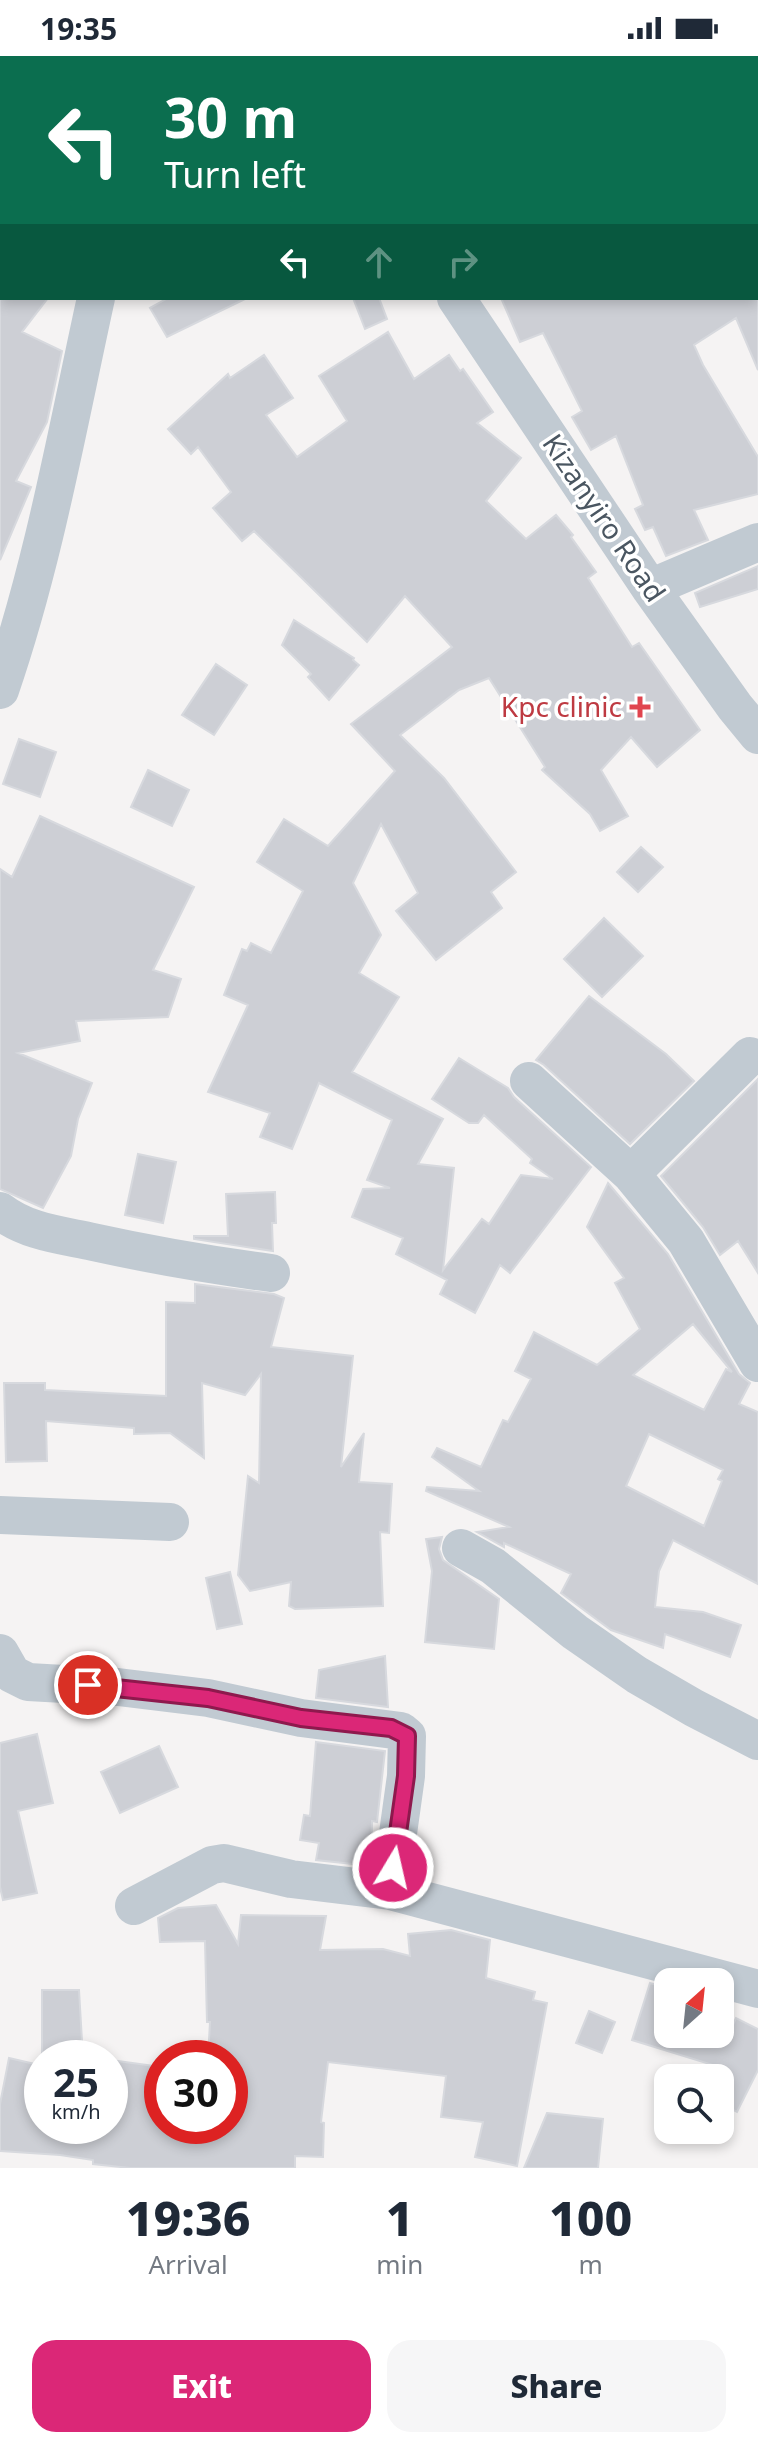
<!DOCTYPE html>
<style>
body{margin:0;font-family:"Noto Sans",sans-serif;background:#f6f6f7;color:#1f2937;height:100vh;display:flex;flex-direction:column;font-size:30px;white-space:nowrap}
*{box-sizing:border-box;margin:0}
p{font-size:26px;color:#747a83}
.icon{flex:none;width:44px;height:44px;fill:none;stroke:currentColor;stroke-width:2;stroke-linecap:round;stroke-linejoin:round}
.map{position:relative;height:2112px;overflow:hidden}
.drawer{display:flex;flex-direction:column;background:#fff;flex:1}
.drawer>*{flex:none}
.hud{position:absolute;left:0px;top:0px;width:758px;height:244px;box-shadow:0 4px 12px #0003;background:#0b6e4f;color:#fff;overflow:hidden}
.needle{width:52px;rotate:27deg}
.tools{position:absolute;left:654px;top:1912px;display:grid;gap:16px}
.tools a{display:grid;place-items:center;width:80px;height:80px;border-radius:16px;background:#fff;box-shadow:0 4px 12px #0003;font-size:40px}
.speed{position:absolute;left:24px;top:1984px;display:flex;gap:16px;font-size:40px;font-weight:700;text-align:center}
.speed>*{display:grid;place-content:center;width:104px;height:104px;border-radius:50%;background:#fff;box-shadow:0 4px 12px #0003;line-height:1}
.speed small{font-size:20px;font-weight:400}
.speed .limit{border:12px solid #d22;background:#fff;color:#111}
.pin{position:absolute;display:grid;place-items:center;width:68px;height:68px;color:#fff;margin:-34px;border:4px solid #fff;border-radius:50%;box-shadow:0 2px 8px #0007}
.me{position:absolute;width:88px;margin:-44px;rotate:9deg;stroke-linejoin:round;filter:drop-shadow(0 0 6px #0008)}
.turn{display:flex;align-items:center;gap:28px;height:168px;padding:0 32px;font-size:36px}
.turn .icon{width:104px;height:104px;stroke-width:2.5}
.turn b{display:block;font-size:56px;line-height:68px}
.lanes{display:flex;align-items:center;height:76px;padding:0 32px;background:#0003;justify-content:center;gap:40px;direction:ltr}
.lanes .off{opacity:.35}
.eta{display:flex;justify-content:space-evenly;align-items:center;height:136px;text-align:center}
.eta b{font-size:48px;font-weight:800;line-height:56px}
.button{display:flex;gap:16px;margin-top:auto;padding:16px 32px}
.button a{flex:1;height:92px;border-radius:24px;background:#db2777;color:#fff;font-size:32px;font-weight:800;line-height:92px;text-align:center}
.button a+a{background:#f6f6f7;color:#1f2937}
.status{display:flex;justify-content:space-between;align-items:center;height:56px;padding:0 40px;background:#fff;direction:ltr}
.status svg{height:22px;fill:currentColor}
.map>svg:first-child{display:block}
</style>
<div class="status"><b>19:35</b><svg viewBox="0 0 49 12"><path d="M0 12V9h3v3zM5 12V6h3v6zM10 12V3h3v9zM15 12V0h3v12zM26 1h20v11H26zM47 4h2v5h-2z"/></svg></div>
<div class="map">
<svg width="758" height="2112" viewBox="0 0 758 2112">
<rect width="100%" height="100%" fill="#f5f3f3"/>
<!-- building -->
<path fill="#cdcfd5" stroke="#d7d9de" stroke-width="2" fill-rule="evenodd" d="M0,242H48L22,276L62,295L47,366L16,425L31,431L0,504Z
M168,242H247L167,281L150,252Z
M353,242H379L387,263L365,273Z
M501,242H758V314L736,262L694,289L703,309L758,401V438L694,454L708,484L666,500L653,471L645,474L635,453L643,449L616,380L591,394L572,361L582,355L543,277L520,286Z
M388,276L414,323L449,299L460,315L463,313L493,356L477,367L521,402L486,445L526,483L556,459L573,479L571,481L596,516L588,522L632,591L639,587L700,674L657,711L631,681L601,714L628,760L600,775L590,758L542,714L545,711L489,622L459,634L400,679L444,722L516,816L491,836L502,852L436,904L396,855L418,837L381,768L353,827L381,879L359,917L399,941L352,1016L443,1063L418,1108L454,1112L443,1214L482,1163L489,1168L521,1119L553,1123L530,1107L532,1103L484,1059L478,1067H469L432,1043L459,1002L508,1032L514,1041L591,1111L510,1217L500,1209L475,1257L440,1238L447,1224L396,1198L403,1182L352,1161L363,1133L390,1132L367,1124L392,1064L319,1027L292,1093L260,1081L270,1057L208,1036L248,949L224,939L242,893L247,895L251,887L271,897L303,835L257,806L284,763L328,790L395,715L351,668L452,591L405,540L367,586L254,475L242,485L213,452L231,436L198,391L191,398L168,373L228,318L230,322L264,299L293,342L266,359L297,401L347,365L319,320Z
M758,510V533L700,551L695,537Z
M294,564L354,602L353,604L359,609L329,644L308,621L311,618L282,589Z
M216,608L247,629L214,679L182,659Z
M19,683L56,696L40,741L3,728Z
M148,714L189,734L172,770L131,751Z
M40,760L194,831L153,914L181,923L168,961L76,965L80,985L18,997L92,1027L78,1063L71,1100L43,1152L0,1133V813L12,821Z
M641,791L663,811L638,836L617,816Z
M604,862L643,900L602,941L564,903Z
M589,940L666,998L694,1025L630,1088L544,1009L536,1004Z
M758,1023V1217L738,1185L720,1199L703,1171L661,1120Z
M138,1098L176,1106L163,1167L125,1159Z
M608,1127L668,1198L739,1318L750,1327L739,1348L758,1356V1528L673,1484L659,1515L655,1551L703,1556L741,1569L730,1601L665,1578L663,1592L611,1574L561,1537L571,1518L504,1487V1491L477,1476L509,1471L426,1435L427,1431L479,1435L432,1401L437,1392L481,1411L503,1364L508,1366L531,1323L515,1315L534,1276L597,1309L640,1273L615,1227L624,1222L587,1171ZM693,1268L732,1316L726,1313L704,1354L633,1319ZM649,1378L723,1414L718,1423L722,1425L704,1470L626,1430Z
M275,1136L276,1167H272L273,1195L194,1183V1180H228L226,1138Z
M195,1228L274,1238L284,1242L271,1291L353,1300L341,1411L364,1377L359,1426L392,1428L389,1477L380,1476L383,1550L295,1553L289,1550L291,1526L250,1535L238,1519L248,1420L259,1427L261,1318L245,1339L202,1327L204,1402L170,1377L134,1378V1372L46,1365L47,1405L6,1406L4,1327H45V1334L166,1340V1246L195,1247Z
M442,1481L439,1493L443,1504L499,1543L494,1593L425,1586L432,1515L426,1483Z
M230,1516L242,1568L217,1573L206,1522Z
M385,1600L388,1651L316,1642L319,1614Z
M37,1678L53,1747L18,1755L37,1837L3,1844L0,1831V1687Z
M316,1686L385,1695L377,1766L372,1765L371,1810L316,1804L319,1787L300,1784L304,1759L310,1760Z
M159,1690L178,1731L120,1757L101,1716Z
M216,1849L238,1888L241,1859L326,1860L320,1894L383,1893L410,1900L408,1878L451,1874L490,1884L486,1922L535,1936L533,1944L547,1947L517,2110L475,2101L483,2066L441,2061L446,2020L328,2006L321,2066L324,2067L323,2101L295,2100V2112H130L93,2108V2104L60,2099L0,2095V2048L9,2002L35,2008L27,2052L42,2053V2070H110V2004L155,2010L150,2046L162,2047V2072L209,2083V2070H230V2002H208L210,1966H207L205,1885L160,1886L158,1862L178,1852Z
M650,1927L668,1932V1978H720V1967L732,1971L736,1962L758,1973V2014L737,2056L720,2047V2022H706L713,2009L632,1984Z
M42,1934H79L83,2002H42Z
M589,1955L615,1966L602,1997L576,1987Z
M547,2057L603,2063L598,2112H524Z"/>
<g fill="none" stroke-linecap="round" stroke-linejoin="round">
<!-- street -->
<path stroke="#c1cad2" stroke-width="38" d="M294,0L296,2
M186,2L187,0
M0,181L2,180
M456,242L650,532L735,651L758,679
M650,532L758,486
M0,634C44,506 67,374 96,242
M529,1025L631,1118L686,1185L758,1307
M631,1118L750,1000
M0,1155C27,1176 61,1179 93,1186C152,1199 211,1209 271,1217
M0,1459L170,1466
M461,1492L493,1510L575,1576L637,1619L694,1652L758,1685
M0,1597L12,1618L28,1626L118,1631L208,1642L301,1662L401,1675L407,1680L406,1720L390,1835
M134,1850L212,1809L224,1807L291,1823L390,1835L758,1933"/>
</g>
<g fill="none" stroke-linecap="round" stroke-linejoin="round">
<!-- route casing -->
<g stroke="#8e194d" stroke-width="20">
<path id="route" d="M88,1629L208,1642L301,1662L391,1672L407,1680L406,1720L393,1812"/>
</g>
<!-- route -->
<use href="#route" stroke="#db2777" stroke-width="14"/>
</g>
<!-- markers -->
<path fill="#e0444e" stroke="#fff" stroke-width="3" d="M636 639h8v8h8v8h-8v8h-8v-8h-8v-8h8z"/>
<g text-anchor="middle" stroke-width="7" stroke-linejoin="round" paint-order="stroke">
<!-- street labels -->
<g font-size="28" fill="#4a5661" stroke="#fff">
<text transform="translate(604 462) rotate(56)" y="10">Kizanyiro Road</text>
</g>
<!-- health labels -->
<g font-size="28" fill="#be3a42" stroke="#fff" text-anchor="end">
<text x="622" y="661">Kpc clinic</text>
</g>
</g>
</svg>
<div class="tools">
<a><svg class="needle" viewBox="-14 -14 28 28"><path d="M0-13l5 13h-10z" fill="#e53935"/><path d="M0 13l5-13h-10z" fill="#747a83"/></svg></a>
<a><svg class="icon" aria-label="search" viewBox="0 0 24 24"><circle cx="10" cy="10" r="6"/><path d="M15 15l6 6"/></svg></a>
</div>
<div class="speed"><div>25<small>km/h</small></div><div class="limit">30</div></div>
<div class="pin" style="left:88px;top:1629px;background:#d93025"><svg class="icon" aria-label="arrive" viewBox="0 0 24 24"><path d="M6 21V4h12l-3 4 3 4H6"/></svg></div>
<svg class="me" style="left:393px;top:1812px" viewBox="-20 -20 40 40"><circle r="17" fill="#db2777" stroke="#fff" stroke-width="3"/><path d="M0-11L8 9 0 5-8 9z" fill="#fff"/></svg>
<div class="hud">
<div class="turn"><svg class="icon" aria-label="left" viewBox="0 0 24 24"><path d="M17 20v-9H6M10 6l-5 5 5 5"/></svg><div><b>30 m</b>Turn left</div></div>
<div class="lanes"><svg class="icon" aria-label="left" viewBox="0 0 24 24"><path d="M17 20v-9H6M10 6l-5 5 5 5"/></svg><svg class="icon off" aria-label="ahead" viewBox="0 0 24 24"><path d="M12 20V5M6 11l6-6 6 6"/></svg><svg class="icon off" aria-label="right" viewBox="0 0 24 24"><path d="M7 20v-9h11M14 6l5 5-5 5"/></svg></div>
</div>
</div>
<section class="drawer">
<div class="eta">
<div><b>19:36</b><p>Arrival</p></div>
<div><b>1</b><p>min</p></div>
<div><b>100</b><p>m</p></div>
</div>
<div class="button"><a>Exit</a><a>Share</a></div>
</section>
